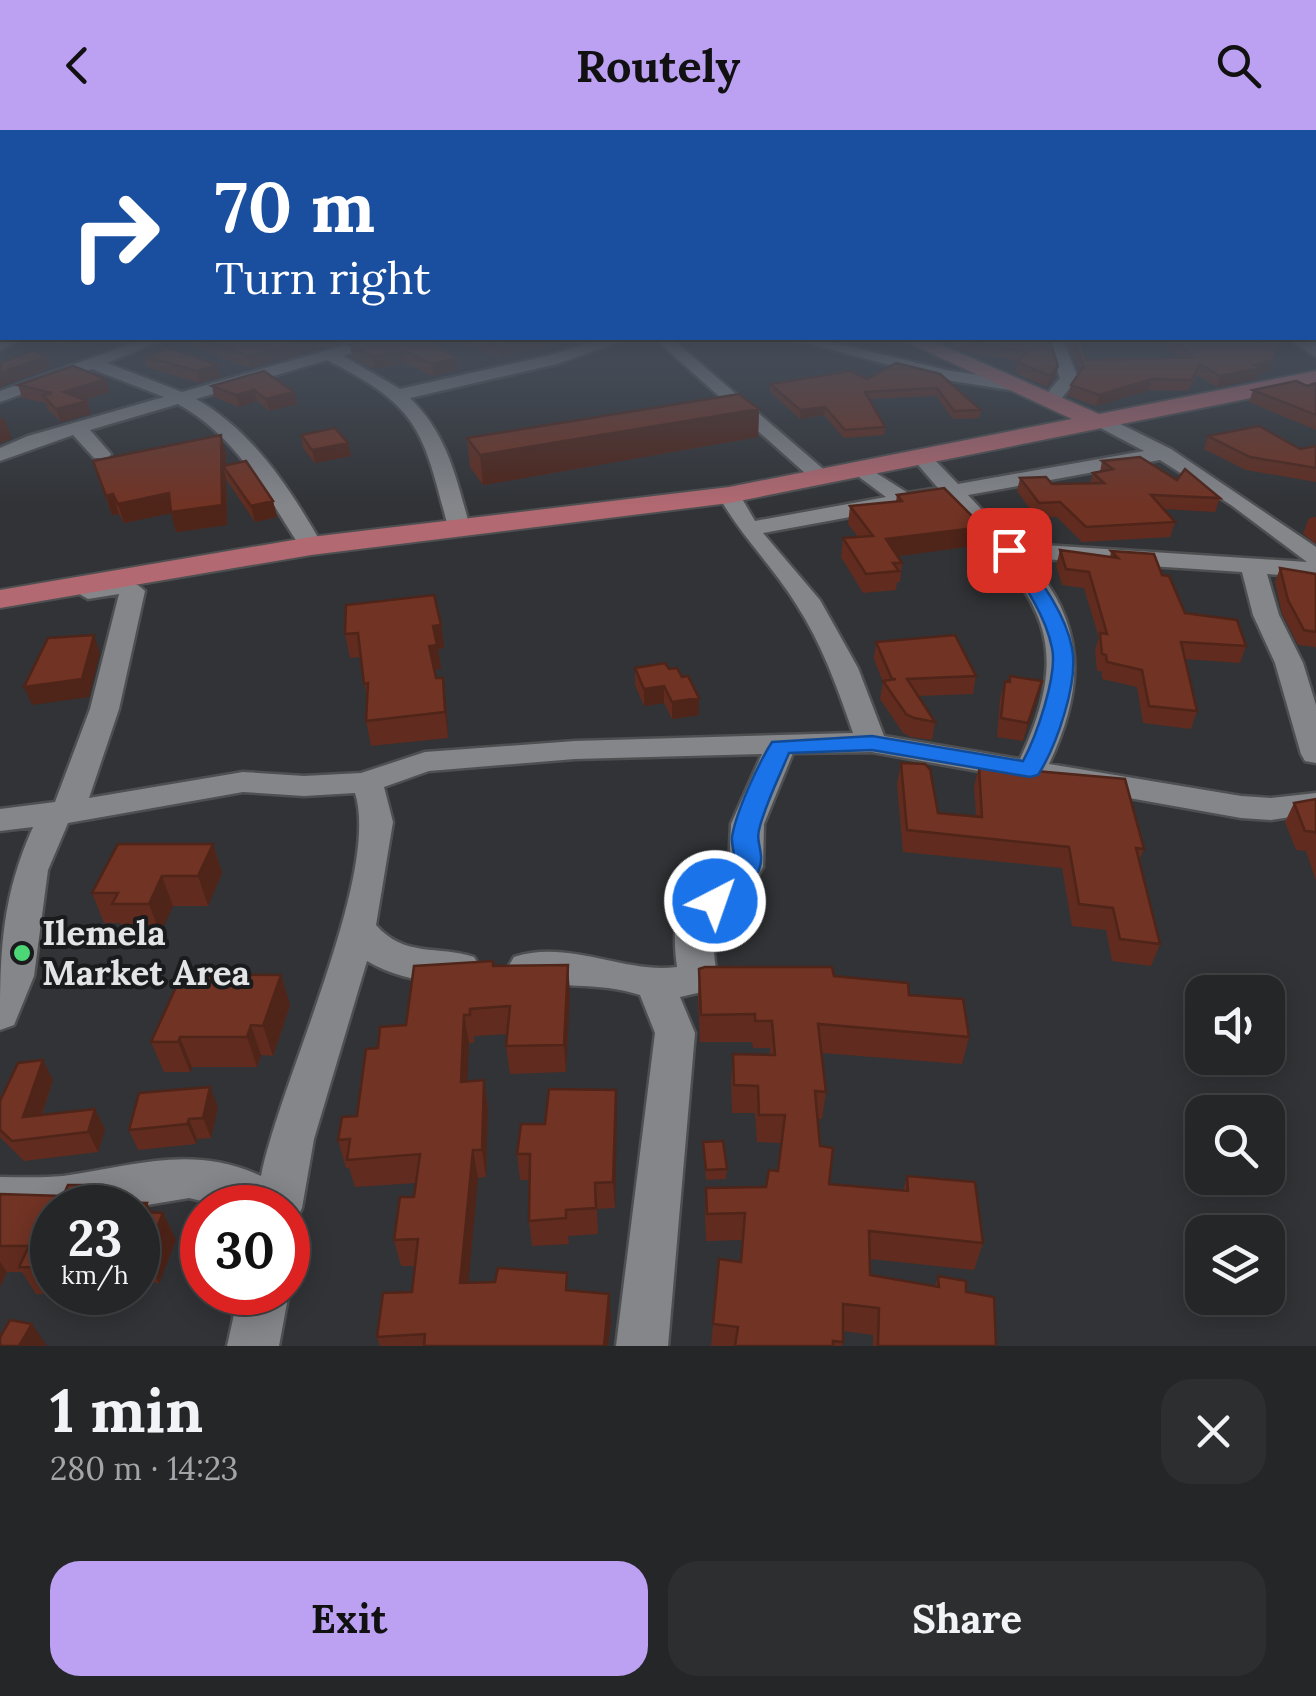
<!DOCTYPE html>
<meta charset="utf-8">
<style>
body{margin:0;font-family:Lora,serif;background:#2d2e30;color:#f1f3f6;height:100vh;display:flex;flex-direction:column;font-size:38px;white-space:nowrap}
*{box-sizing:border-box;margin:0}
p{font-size:32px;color:#a3a5a8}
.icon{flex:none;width:55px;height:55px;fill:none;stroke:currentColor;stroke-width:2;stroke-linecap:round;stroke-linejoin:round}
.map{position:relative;height:1216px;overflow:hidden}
.drawer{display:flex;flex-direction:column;background:#252628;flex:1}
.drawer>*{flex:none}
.banner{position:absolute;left:0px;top:0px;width:1318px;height:210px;box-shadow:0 5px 25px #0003,0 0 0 2px #424345;background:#1a4fa0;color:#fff;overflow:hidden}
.tools{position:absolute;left:1185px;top:845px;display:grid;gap:20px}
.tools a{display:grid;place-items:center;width:100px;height:100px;border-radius:20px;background:#252628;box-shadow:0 5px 25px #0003,0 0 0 2px #424345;font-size:50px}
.speed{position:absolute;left:30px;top:1055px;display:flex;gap:20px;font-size:50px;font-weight:700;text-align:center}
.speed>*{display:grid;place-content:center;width:130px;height:130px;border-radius:50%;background:#252628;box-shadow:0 5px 25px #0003,0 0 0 2px #424345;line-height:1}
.speed small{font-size:25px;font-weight:400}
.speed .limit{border:15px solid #d22;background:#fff;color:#111}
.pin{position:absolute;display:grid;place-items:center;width:85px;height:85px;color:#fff;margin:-42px;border-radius:20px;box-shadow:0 5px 15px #0006}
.me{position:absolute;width:110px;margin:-55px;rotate:41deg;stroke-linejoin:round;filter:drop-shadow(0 0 8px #0008)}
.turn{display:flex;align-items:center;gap:35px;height:210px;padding:0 50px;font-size:45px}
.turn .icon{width:130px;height:130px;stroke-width:2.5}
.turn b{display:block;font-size:70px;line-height:85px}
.round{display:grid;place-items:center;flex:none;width:105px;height:105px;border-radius:30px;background:#2d2e30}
.headline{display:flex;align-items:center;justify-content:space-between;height:170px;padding:0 50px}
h1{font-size:60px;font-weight:700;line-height:75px}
.button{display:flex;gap:20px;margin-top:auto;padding:20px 50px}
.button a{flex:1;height:115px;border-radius:30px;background:#bca0f2;color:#111;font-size:40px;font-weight:700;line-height:115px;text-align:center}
.button a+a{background:#2d2e30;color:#f1f3f6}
header{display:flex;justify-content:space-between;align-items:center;height:130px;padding:0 50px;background:#bca0f2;color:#111;font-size:45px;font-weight:700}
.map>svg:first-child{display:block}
</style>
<header><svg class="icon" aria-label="back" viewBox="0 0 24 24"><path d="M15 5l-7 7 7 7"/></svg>Routely<svg class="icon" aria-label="search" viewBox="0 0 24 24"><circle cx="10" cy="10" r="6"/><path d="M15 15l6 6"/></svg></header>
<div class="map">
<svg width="1316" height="1216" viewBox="0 0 1316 1216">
<rect width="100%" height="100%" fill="#313336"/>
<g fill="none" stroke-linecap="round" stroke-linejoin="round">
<!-- minor casing -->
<g stroke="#4e4f51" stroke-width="5">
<path id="minor" d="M6,208H28L0,220V210Z
M147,208L160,211L107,233L182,262L370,208H394L343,226L400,259L547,226L607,208H630L557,234L410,268C448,305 456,348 470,397L459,404L448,397C423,302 421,277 327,230L196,269C253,301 291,360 323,416L311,423L303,421C266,365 239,308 178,274L90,300L111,324L108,328H94L73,305L0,331V318L28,306L164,267L92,239L0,272V261Z
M654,208H671L829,344L832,348L829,352H815Z
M788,208H814L946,240L1016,251L1025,256L1016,261L946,250Z
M1046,208H1062L1078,248L1056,275L1050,276L1041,271L1060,248Z
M1286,208H1304L1316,215V227Z
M1100,284L1171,319L1316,417V447L1267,444L1279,485L1303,533L1316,575V633L1305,631L1301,624L1275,533L1253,485L1242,442L1027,428C1087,493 1085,558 1049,634L1241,666L1271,668L1316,663V683L1271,690L1241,688L872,622L793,623L764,694L763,737L747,764L711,796L716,841L702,862L680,867L695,903L668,1216H616L655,903L640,865C598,851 554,860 514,847L508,837L514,827C569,809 624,844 677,837C667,763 694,785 729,737L731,694L762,624L575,629L429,641L384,657L393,692L376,795C405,828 438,815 474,827L480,837L474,847C441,858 397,849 367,831L314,1009L302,1078L295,1093L288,1096V1078H231L189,1068L129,1078H52V1089H0V1047C21,1047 42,1048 63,1046C134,1036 193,1014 261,1046C279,954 381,744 355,663L304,666L243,662L68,693L48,740L34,846L14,895L0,900C0,822 1,769 33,697L0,701V679L55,672L90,579L119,464L88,469L76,462L79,457C102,451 128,443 145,461L119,579L89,668L243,642L304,646L361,643L425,622L575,611L853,603C838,559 822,514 796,474C772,435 740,405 718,365L721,360H737L755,391L886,367L855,344L852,340L862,334L908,363L938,358L913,329L923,323L930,325L958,354L1144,321L1093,294L1091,290ZM1160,330L1231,375L1307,432L1013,413L968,365ZM948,369C1031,462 1080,501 1020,629L884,606L858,538L820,470L763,403Z
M288,1159L289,1162L279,1216H227L239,1162H288Z"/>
</g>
<!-- major casing -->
<g stroke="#4e4f51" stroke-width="4">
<path id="major" d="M899,208H925L1099,284L1316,241V255L729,373L311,425L0,478V460L311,407L729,357L1072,289Z"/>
</g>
<!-- minor -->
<use href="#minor" fill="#84868a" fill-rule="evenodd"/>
<!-- major -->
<use href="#major" fill="#b26971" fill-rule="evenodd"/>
</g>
<!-- wall -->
<path fill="#612c1f" d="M31,208H93L68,217Z
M188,208H358L250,238L190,215Z
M372,208L458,240L433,246L406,233L374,239L352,227L350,215Z
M452,208H562V213L499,227Z
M941,208H1049L1058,236L1056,247L1047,257L1015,243L1018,231L966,222Z
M1065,208H1081L1086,230L1179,227L1165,214L1166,208H1238L1270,241L1259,244L1258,249L1217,257L1197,245L1188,261L1149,260L1096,276L1068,266L1071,255L1080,242Z
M144,226L218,235L220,247L199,253L147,237Z
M896,233L981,280L979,288L953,289L936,266L869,269L885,297L884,305L844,308L824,285L800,289L770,262V254L867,249Z
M106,249L110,262L84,270L87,271L91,284L61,292L47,278L46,273L22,268L18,255Z
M1316,253V300L1249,272L1253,260L1307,256Z
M212,256L294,262L297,274L269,281L257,271L239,277L214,267Z
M759,279L758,307L483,355L470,337L467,308Z
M301,305L348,313L351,326L315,333L303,318Z
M1208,306L1300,319L1316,316V352L1246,340L1204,319Z
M226,323V335L273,371L277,387L255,392L226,349L227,395L176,402L171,383L124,393L119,384L112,385L93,331Z
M1102,331L1177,350L1220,368L1215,382L1164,379L1175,392L1170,407L1082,412L1057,387H1036L1017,361L1020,348L1052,354L1090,353L1093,343L1100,342Z
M897,365L983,397L980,415L898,426L902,433L900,452H897L896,460L863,463L841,427L843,408L858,407L848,394L850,376L896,371Z
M1316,387V414L1303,404L1309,388Z
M1060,420L1110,427L1111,421L1162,445L1185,483L1246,516L1240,533L1185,529L1197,581L1191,599L1143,593L1137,557L1102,549V541H1097L1095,520L1099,508L1084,458L1062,455L1056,436Z
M1280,438L1316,444V519L1315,517L1298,515L1282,484L1275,452Z
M441,495L444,518L438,519L441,539L434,540L436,548L446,572L448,608L371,616L366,591L367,570L361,527L350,528L345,504Z
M876,512L976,546L973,564L918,566L935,592L932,610L911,607L903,603L880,569L883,552L874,529Z
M665,533L699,585L672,589L664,573L644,576L635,555V538Z
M1005,551H1042L1023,611L997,607L1000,569Z
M901,633L938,683L976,686L974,657L979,636L1144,719L1139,731L1160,814L1151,836L1112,831L1106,800L1072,796L1062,738L903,722L897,654Z
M1316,669V751L1306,721L1296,720L1285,692L1294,673Z
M213,714L222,743L208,776H173L160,804H124L120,793H104L92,763Z
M494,836L570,863L566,942L510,944L506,916L508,904L474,906V913H469L467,951L484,950L488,978L486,1047L478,1048L468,1153L609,1164L611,1191L608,1216H380L377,1207L412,1162L415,1136H401L394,1110L414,1067L416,1053L355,1057L349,1038H346L338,1010L357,986L406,895Z
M699,839L834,846L909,865L969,907L962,934L821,923L826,962L822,989H818L820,1016L829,1054L903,1061L907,1046L983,1113L974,1140L870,1129V1145L935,1156L938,1146L966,1162L996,1216H873V1205L843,1201L842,1216H711L713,1194L741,1132L742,1110L706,1111L705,1086L706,1058L766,1057L778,1041L781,1013L757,1012L755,983H732L731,951L733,924H770V918H753L752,912H700L698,867Z
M281,845L290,875L273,926L261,925L257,937H192L190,942H164L151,912Z
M53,950L42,985L105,999L98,1022L24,1031L0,1007V971Z
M616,960L615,1078L597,1079L598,1104L568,1106L569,1114L532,1116L529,1091L530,1050H520L517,1024L545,994Z
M218,977L211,1008L197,1009L196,1014L138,1020L129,1000Z
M703,1012L727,1039L726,1049L706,1050Z
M68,1055H102L111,1072L147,1073L152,1083H163L176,1110L159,1153L138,1152V1078H52V1162H82L81,1164H36L22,1142H7L0,1157V1064L63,1066Z"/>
<!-- shaded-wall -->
<path fill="#4f2419" d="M66,208H93L68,217Z
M315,208H358L250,238L248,226Z
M535,208H562V213L499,227L498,215Z
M404,221L406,233L374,239L372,227Z
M47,226L51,238L0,257V243Z
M457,228L458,240L433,246L432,234Z
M1273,230L1270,241L1259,244L1258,249L1217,257L1220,246L1254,235Z
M218,235L220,247L199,253L197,241Z
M1058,236L1056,247L1047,257L1050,246Z
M106,249L110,262L68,275L64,262Z
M1152,249L1149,260L1096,276L1099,265Z
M254,260L257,271L239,277L236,265Z
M294,262L297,274L269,281L266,269Z
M87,271L91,284L61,292L56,279Z
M825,277L824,285L800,289V280Z
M759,279L758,307L483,355L480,325Z
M4,287L12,309L0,313V289Z
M221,305L226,323V340L223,336L226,349L227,395L176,402L171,383L124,393L118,374L169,363Z
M348,313L351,326L315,333L312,320Z
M113,364L119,384L112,385L106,366Z
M273,371L277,387L255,392L251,376Z
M983,397L980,415L884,428L886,409Z
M441,495L444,518L438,519L441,539L432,540L429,516L433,496Z
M94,505L100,523L89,567L32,575L24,557Z
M443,548L446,572L448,608L445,582Z
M1042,551L1037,569L1023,611L1028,593Z
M664,556V573L644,576V559Z
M699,568V585L672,589V572Z
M213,714L222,743L208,776L198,746Z
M162,746L173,776L160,804L149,774Z
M568,835L570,863L566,942L564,915Z
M281,845L290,875L273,926L263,896Z
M464,885L469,913L466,980L461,952Z
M251,895L261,925L257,937L247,907Z
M180,907L192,937L190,942L178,912Z
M43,930L53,950L34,1007L23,987Z
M484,950L488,978L486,1047L482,1020Z
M210,957L218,977L211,1008L203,988Z
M616,960L617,986L615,1078L613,1052Z
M95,979L105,999L98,1022L88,1002Z
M189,989L197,1009L196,1014L187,994Z
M473,1020L478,1048L466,1180L460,1153Z
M102,1055L114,1078L95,1072Z
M147,1073L158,1095L163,1083L176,1110L159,1153L145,1127L143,1082Z
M0,1132L7,1142L0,1157Z
M609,1164L611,1191L608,1216H604Z
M32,1194L47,1216H19Z"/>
<!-- building -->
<path fill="#713324" stroke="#4f2419" stroke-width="2.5" d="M198,208H315L248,226Z
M372,208H423L457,228L432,234L404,221L372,227L350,215Z
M479,208H535L498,215Z
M961,208H1049L1058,236L1050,246L1017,232L1028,222L967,211Z
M1072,208H1081L1086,230L1193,227L1172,208H1238L1260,212L1264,208H1280L1273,230L1254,235L1261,238L1220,246L1200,234L1191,250L1152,249L1099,265L1071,255L1084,236Z
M169,218L218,235L197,241L144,226Z
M33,220L47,226L0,243V233Z
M896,233L940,244L981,280L954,281L937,258L865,262L885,297L845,300L825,277L800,280L770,254L851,241L867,249Z
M73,236L106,249L64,262L87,271L56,279L43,265L52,263L18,255Z
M264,241L294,262L266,269L254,260L236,265L212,256Z
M1296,251L1307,256L1316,253V285L1253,260Z
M739,264L759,279L480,325L467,308Z
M1259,296L1300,319L1316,316V338L1250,327L1208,306Z
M335,298L348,313L312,320L301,305Z
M221,305L222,375L171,382L169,363L118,374L113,364L106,366L93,331Z
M1140,327L1177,350L1185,339L1220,368L1151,365L1175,392L1086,397L1060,372L1039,373L1020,348L1046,347L1052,354L1104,353L1093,343L1113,339L1102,331Z
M246,331L273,371L251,376L223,336Z
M944,358L983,397L886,409L902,433H893L899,441L866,444L843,408L873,406L850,376L902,371L897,365Z
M1060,420L1118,428L1111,421L1154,424L1162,445L1169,446L1185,483L1237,490L1246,516L1181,512L1197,581L1149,576L1142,540L1107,532L1106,525L1102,524L1100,503L1107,504L1089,442L1066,439Z
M1280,438L1316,444V502L1304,500L1288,470Z
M434,465L441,495L433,496L437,515L429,516L436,548H443L445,582L366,591L368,553L364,554L358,503L345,504L346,475Z
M94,505L82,549L24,557L48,508Z
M955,505L976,546L907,549L935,592L914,588L906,584L883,551L896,549H892L876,512Z
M665,533L669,539L677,538L682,547L688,546L699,568L672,572L664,556L644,559L635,538Z
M1010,546L1042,551L1028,593L1001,588L1005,551L1010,552Z
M901,633L925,634L930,639L938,683L982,687L979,636L1125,649L1144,719L1136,718L1160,814L1120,809L1113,778L1079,774L1069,717L907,700Z
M1316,669V704L1315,702L1305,701L1294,673Z
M118,714H213L198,746H162L149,774H112L118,763H92Z
M493,831V836L568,835L564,915L506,916L510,876L470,879V885H464L461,952L484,950L482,1020H473L460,1153L495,1152L498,1138L567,1143L566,1160L609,1164L604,1216H424L425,1204L377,1207L383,1163L412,1162L418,1109L394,1110L400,1067H414L420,1024L347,1030L350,1009L338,1010L342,987L357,986L366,919L378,918L380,897L406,895L414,836Z
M705,837H832L834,846L908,853L909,865L963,869L969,907L818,894L826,962L815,961L820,1016L833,1018L829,1054L908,1061L907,1046L975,1052L983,1113L869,1101L870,1145L939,1157L938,1146L966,1151V1162L994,1167L996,1216H878L879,1178L843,1174V1212L833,1211V1216H735L738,1197L713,1194L719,1129L741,1132L745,1083L707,1084L706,1058L766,1057L769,1040L778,1041L785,985H759L758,956L734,955L733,924L775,925L772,891H755V884L701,885L699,839Z
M182,844L281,845L263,896L251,895L247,907H180L178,912H151Z
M43,930L23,987L95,979L88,1002L12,1011L0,1000V971L18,933Z
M210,957L203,988L189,989L187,994L129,1000L139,963Z
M549,959L616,960L613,1052L595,1053L596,1078L566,1080V1088L529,1091L530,1024H517L521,994H545Z
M723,1011L727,1039L706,1040L703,1012Z
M68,1055H102L95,1072L147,1073L143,1082L163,1083L145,1127H138V1078H52V1138L19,1137L29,1116H0V1064L63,1066Z
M10,1190L32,1194L19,1216H0V1207Z"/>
<!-- sky -->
<linearGradient id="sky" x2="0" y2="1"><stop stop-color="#1b1c1e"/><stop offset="0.55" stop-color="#48505d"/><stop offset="1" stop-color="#48505d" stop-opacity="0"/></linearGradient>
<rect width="1316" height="376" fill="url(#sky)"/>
<!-- route -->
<path fill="#1a73e8" stroke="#114b97" stroke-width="2.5" d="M1009,415L1015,416C1037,446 1065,481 1072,518C1079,552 1056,617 1038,645L1030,647L872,620L789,623C779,647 767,671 760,696C756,709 760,714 761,726C763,751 729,785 705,778L701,771C709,757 727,753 733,737C737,726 731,717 732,707C736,682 758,634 772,612L872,606L1023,631C1036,607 1058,545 1052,518C1045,482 1020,449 1000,420Z"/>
<!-- markers -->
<circle fill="#4dd676" stroke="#1a1b1c" stroke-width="4" cx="22" cy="823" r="10"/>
<g text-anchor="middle" stroke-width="8" stroke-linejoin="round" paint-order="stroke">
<!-- near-poi labels -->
<g font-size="35" font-weight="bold" fill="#e3e4e6" stroke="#1a1b1c" text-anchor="start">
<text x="42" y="815">Ilemela<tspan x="42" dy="40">Market Area</tspan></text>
</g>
</g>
</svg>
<div class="tools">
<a><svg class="icon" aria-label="sound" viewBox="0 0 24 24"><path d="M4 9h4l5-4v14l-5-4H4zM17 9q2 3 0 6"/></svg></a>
<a><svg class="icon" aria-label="search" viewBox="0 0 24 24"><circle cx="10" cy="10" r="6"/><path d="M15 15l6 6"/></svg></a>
<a><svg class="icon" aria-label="layers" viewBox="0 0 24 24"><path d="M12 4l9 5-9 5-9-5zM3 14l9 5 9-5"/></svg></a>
</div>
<div class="speed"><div>23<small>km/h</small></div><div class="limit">30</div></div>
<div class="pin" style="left:1009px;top:420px;background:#d93025"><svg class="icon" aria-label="arrive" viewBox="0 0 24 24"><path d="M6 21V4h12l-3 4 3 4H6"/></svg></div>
<svg class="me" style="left:715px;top:771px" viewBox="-20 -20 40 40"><circle r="17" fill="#1a73e8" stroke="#fff" stroke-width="3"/><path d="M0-11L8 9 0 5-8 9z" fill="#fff"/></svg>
<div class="banner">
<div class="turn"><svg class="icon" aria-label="right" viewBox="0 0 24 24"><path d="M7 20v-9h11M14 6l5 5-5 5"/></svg><div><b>70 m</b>Turn right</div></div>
</div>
</div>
<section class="drawer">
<div class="headline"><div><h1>1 min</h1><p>280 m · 14:23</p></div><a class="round"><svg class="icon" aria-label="close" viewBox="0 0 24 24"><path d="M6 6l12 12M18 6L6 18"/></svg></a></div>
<div class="button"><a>Exit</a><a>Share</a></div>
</section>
